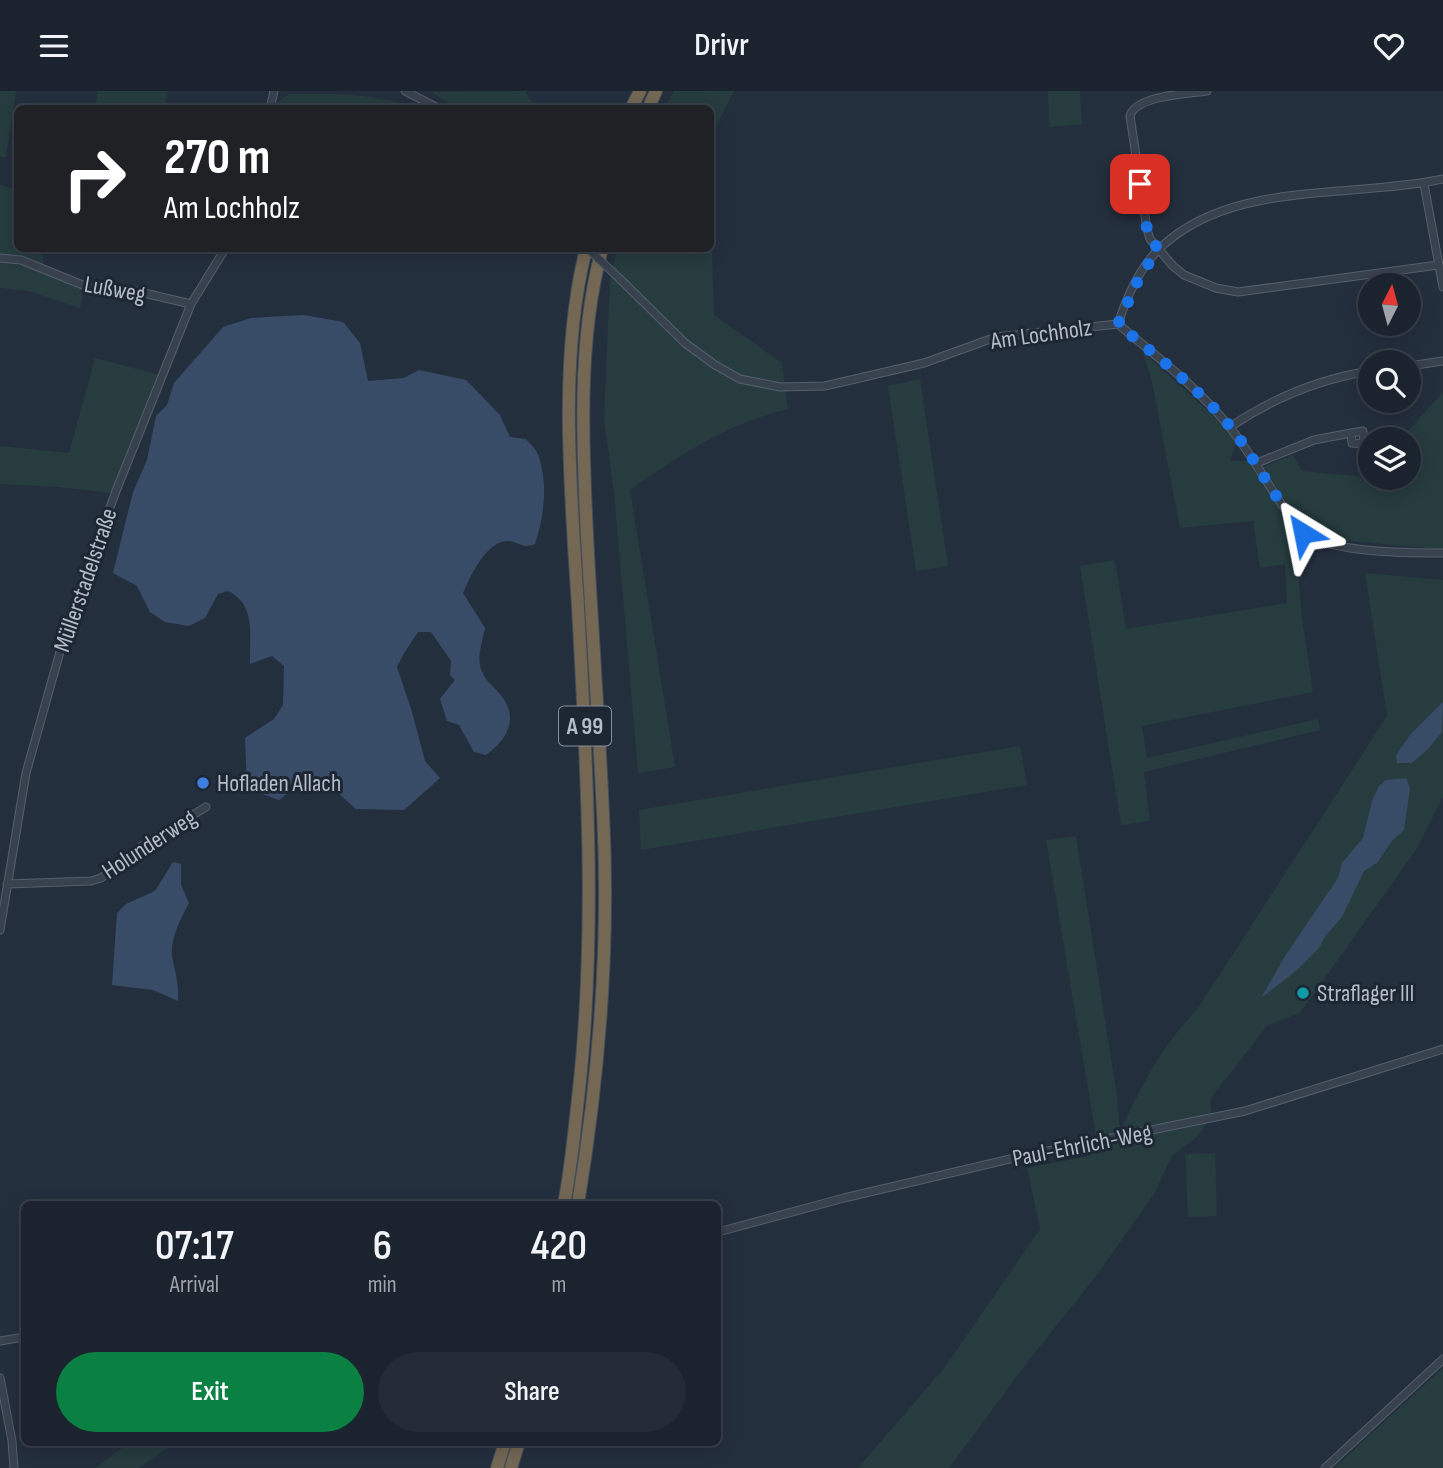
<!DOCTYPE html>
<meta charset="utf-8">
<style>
body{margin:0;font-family:"Sofia Sans Condensed",sans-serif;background:#242b36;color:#f1f3f6;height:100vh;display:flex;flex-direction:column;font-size:26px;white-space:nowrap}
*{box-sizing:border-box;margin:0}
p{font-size:23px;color:#a0a4aa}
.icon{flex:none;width:38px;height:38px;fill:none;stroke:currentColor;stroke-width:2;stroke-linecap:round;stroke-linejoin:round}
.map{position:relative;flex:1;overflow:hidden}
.details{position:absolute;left:21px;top:1110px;width:700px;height:245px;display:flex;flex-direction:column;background:#1b232e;border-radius:10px;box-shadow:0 4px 18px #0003,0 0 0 2px #39404a}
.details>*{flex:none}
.guide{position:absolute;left:14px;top:14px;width:700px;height:147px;border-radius:10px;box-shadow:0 4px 18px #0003,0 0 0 2px #39404a;background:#202124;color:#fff;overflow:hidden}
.needle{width:46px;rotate:6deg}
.fabs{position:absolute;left:1358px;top:182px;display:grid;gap:14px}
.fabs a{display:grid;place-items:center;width:63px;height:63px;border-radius:50%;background:#1b232e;box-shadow:0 4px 18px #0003,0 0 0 2px #39404a;font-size:35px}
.pin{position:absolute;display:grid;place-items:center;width:60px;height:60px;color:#fff;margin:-30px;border-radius:14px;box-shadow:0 4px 10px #0006}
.me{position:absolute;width:77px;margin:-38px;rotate:325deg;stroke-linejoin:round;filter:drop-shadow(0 0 5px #0008)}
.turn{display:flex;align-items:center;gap:24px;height:147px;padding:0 35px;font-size:32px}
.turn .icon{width:91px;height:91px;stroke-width:2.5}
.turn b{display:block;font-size:49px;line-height:60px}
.eta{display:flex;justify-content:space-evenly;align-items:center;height:119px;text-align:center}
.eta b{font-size:42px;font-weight:600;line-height:49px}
.cta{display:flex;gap:14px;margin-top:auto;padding:14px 35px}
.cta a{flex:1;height:80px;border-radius:42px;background:#0b8043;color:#fff;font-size:28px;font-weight:600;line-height:80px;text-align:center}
.cta a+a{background:#242b36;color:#f1f3f6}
header{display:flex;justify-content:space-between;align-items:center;height:91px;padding:0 35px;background:#1b232e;font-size:32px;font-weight:600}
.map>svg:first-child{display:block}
</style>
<header><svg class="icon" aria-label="menu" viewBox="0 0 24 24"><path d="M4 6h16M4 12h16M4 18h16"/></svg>Drivr<svg class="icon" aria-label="heart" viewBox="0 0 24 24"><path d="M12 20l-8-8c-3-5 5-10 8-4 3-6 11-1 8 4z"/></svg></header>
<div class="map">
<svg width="1443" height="1377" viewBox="0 0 1443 1377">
<rect width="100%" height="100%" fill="#242f3e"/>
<!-- green -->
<path fill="#263c3f" d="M0,0H16L6,67L0,65Z
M98,0H168L165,17H95Z
M525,0L536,17H455L432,1Z
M674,0H734L711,46L710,18L665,17Z
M1048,0H1080L1082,33L1049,36Z
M289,3C334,3 371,1 414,17H276L279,10Z
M0,94L17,99L18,158H42L44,177L0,165Z
M711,125L714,224L782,272L788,318C729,332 678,365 630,399L675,676L638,682L614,402L604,328L610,188L617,158H710Z
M0,171L30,175L84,200L80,217L29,200L0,197Z
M1143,261L1222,333L1240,340L1230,370H1253L1299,444L1296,453L1302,527L1313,601L1142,635L1147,667L1318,628L1320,639L1144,681L1150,730L1121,734L1080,475L1115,469L1126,538L1287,512L1285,473L1260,477L1253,430L1180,437L1152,291Z
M95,267L160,284L111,402L58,396L0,393V355L69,362Z
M920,288L948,475L916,480L888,295Z
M1443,301V459L1333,448L1308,441L1262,376L1293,364L1302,380L1396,389L1397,387H1409V348H1406L1408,340Z
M1365,482L1443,489V706L1416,759L1300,922L1267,935L1210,1008L1212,1025L1197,1046L1172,1065L1154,1103L1097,1184L1029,1269L949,1377H858L945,1276L1040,1138L1027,1077L1089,1065L1118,1043L1096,1045L1046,749L1076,745L1117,1005L1120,1041C1140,997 1162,954 1196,920L1387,625Z
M1020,655L1027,694L641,759L639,719Z
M1215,1062L1217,1125L1188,1126L1185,1063Z
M1443,1277V1377H1334Z
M130,1351H176L139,1377H95Z"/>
<!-- water -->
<path fill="#394c67" d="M304,224L343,231L360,252L368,290L404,287L419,279L466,289L500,324L510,346L526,348C530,353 537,359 539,366C548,394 544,426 535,453C521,458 522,452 509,450C487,448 470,486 463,502L485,537C482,552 476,567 482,581C486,591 497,598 503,607C519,630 505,650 486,664L474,661L459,634L447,630L440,608L455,589L450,584L451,570L431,541H418L403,564L397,576L412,621L425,670L440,687L404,719L356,718L330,695L291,700L279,709L247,697L245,647L274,628L283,614L284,575L272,565L250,573C249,544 257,514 228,500L218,503L205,527L189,535L165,531L150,521L137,495L113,482L133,401L147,369L156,325L167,314L174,292L223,236L251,227Z
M1443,611L1442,641L1429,657L1412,672H1397L1396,664L1411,643Z
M1406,687L1410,697L1404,739L1392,750L1377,772L1364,780L1342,826L1324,847L1319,857L1296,880L1261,907L1285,865L1338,787L1342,772L1363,747L1372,710L1379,695L1386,689Z
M173,771L181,773V794L189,812C181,827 170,848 172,865C175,881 179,893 178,910L153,899L112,894L117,822L126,813L155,800Z"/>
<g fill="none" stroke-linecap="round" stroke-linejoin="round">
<!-- street casing -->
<g stroke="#565f6c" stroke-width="9">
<path id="street" d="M405,0L440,18
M1207,0C1188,3 1136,4 1130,25L1147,138L1150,148L1173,175L1184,184L1216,197L1238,201L1438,174
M270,18L274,0
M1424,93L1443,196
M0,167L21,169L90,197L131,199L191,213
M620,188L685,252L715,274L740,288L780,296L825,295L924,272L996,246L1118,233
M1118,233C1157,266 1200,298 1232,339C1257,371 1278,413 1303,442C1333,462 1407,462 1443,462
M1118,233C1126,208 1139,178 1158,159C1229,88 1351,108 1443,88
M1409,275L1443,270
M1230,336C1273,307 1319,288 1370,280
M1257,372L1314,349L1351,342L1352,352L1364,353L1363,340L1351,342
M7,793L91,790L101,787L140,756L206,716
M0,839L26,682L67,536L116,400L191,213L225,158
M718,1141L844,1107L1023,1065L1245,1020L1443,958
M0,1250L24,1246
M0,1287L12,1350L14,1377
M1325,1377L1443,1268"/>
</g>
<!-- highway casing -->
<g stroke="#434c59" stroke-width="14">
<path id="highway" d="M631,18L640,0
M648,18L656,0
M564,1113C571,1078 574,1043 578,1008C597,843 587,681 578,516C571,402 558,269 586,158
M578,1113C599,985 610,852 603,722C599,636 593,550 588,463C583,365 576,253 602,158
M497,1377L505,1351
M511,1377L519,1351"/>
</g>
<!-- street -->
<use href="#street" stroke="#38414e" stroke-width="7"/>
<!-- highway -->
<use href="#highway" stroke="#746855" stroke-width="12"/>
<!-- street-bridge casing -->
<g stroke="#565f6c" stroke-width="9" stroke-linecap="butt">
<path id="street-bridge" d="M588,158L620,188"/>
</g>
<!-- street-bridge -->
<use href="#street-bridge" stroke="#38414e" stroke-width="7"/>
</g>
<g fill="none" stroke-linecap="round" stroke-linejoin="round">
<!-- route -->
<path stroke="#1a73e8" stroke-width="12" stroke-dasharray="0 21.6" d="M1140,93L1147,138L1158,159L1140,185L1118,233C1157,266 1201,299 1233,339C1257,371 1278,413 1303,442"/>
</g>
<!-- markers -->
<circle fill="#3f7fe0" stroke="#1d2633" stroke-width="2.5" cx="203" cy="692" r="7"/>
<circle fill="#0f9aa8" stroke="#1d2633" stroke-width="2.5" cx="1303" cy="902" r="7"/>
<g text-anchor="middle" stroke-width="6" stroke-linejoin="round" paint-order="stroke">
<!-- shield labels -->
<rect fill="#1d2633" stroke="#878f9c" stroke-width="2" x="559" y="615.5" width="52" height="39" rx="5"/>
<g font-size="23" font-weight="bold" fill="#b4bcc9">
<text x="585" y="643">A 99</text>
</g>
<!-- street labels -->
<g font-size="24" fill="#b4bcc9" stroke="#1d2633">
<text transform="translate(115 198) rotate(10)" y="8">Lußweg</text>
<text transform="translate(1041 243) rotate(-8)" y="8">Am Lochholz</text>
<text transform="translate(85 489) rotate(-71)" y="8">Müllerstadelstraße</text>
<text transform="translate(149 753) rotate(-33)" y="8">Holunderweg</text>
<text transform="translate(1082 1054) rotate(-11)" y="8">Paul-Ehrlich-Weg</text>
</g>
<!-- poi labels -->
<g font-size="24" fill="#b4bcc9" stroke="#1d2633" text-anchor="start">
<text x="217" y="700">Hofladen Allach</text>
<text x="1317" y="910">Straflager III</text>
</g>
</g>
</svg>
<div class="fabs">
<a><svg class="needle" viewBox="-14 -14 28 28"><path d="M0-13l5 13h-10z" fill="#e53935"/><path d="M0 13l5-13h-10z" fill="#a0a4aa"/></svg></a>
<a><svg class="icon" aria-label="search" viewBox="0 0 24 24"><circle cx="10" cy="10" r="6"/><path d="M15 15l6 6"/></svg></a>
<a><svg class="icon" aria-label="layers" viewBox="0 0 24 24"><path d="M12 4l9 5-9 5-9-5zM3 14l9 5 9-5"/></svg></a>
</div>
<div class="pin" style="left:1140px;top:93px;background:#d93025"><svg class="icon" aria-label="arrive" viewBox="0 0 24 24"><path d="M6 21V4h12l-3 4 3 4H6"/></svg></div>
<svg class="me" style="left:1303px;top:442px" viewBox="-20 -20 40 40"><path d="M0-17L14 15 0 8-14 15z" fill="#1a73e8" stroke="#fff" stroke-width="4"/></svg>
<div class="guide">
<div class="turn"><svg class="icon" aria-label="right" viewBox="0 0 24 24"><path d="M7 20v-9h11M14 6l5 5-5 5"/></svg><div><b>270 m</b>Am Lochholz</div></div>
</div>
<section class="details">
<div class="eta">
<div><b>07:17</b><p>Arrival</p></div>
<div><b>6</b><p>min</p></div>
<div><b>420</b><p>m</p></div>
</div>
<div class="cta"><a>Exit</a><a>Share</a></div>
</section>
</div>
